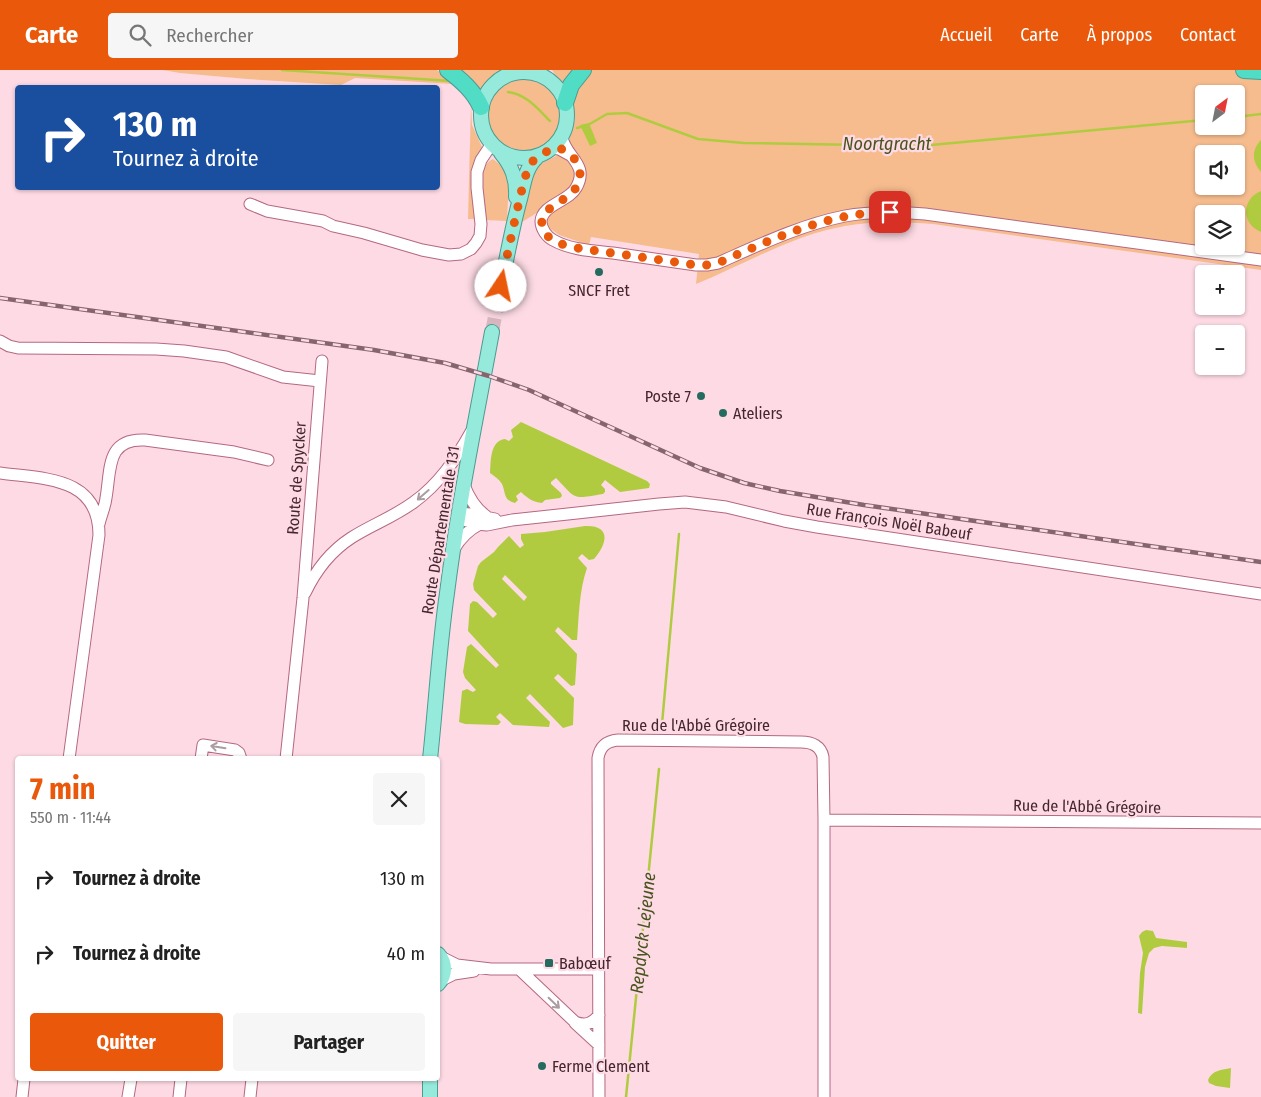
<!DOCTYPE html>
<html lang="fr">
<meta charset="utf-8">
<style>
body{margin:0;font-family:"Fira Sans Condensed",sans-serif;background:#f6f6f6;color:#222;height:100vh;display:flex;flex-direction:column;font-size:19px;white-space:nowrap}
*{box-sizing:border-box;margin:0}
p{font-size:16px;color:#767676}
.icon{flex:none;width:28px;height:28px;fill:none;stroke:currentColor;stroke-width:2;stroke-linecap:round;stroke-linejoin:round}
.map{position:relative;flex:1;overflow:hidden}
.details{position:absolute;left:15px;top:686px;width:425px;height:325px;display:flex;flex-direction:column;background:#fff;border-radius:5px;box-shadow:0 1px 4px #0004}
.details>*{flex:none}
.banner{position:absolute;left:15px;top:15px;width:425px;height:105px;border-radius:5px;box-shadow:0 1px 4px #0004;background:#1a4fa0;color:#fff;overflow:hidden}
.needle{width:32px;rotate:32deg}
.fabs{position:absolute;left:1195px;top:15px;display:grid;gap:10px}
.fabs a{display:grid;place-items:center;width:50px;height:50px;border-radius:5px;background:#fff;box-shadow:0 1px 4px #0004;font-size:25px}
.pin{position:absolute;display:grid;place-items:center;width:42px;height:42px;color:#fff;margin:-21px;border-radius:10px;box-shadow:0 2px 8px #0006}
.me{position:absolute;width:55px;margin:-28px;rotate:11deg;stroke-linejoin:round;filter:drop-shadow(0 0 4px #0008)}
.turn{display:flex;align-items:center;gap:18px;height:105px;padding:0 15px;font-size:22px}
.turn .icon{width:65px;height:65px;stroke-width:2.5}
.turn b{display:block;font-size:35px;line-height:42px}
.round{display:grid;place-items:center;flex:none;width:52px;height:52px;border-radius:5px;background:#f6f6f6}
.overview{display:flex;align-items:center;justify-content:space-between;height:85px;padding:0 15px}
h1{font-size:30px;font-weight:700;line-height:38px;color:#ea580c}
.action{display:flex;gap:10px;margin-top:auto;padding:10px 15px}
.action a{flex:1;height:58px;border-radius:5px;background:#ea580c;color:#fff;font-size:20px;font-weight:700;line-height:58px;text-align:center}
.action a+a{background:#f6f6f6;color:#222}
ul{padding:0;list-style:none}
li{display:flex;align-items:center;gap:15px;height:75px;padding:0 15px}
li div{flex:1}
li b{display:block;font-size:19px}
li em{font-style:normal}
header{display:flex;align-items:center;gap:30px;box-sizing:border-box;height:70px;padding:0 25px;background:#ea580c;color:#fff}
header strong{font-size:24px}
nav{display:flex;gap:28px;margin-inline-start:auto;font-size:18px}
.search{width:350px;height:45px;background:#f6f6f6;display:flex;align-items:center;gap:12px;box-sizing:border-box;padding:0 18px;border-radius:5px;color:#767676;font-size:19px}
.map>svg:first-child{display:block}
</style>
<header>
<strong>Carte</strong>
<div class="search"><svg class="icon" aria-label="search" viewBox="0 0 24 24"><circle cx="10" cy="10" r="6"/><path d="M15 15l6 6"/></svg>Rechercher</div>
<nav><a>Accueil</a><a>Carte</a><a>À propos</a><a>Contact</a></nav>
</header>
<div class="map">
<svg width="1261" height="1027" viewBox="0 0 1261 1027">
<rect width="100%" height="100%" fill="#fddae4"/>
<!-- green -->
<path fill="#f6bc8e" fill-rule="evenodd" d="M163,0H437L444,5L452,14L355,8L341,15L247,9L180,3Z
M455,0H501L489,11L481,21Z
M552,0H1261V200L933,154C903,152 874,151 845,156C793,165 745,194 696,214L699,184L591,167L589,175L559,165L548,157V152L540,141L522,152L530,111L538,95L556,86L569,71L575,50L571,26ZM1204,24H1236V56H1204ZM1204,84H1236V116H1204ZM1204,144H1236V176H1204Z
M486 46a38 38 0 1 1 76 0a38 38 0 1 1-76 0Z
M471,34L472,55L482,77L475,95L478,149H468Z
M493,89L507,100L509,107L507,151L485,150C483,134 475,96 493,89Z"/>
<!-- water -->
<path fill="#b1cb40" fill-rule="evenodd" d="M589,53L597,73L590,76L580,55Z
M1261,70V102C1252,92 1251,80 1261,70Z
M1261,121V162C1241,154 1241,129 1261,121Z
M521,352L647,411L650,414L649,418L620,422L605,410L601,415L605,419V422L603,424C572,429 577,430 556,408L551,412V414L561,423L562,426L560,428L545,430L542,433C533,432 527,428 521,422L516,426L518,430L515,433C503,430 506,423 502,414C499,409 494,406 490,403C491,390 490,371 505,369L509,371L513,367L511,360Z
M585,456C612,455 607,474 594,489L589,490L582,484L578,488L587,498C579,521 579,546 577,570H572L558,557L555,561L577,584L575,615L571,616L558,604L554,608L574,628L573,655L563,658L530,624L526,628L550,652L549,657L513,655L500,643L496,647L501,652L498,655L465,654L459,652L462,621L467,619L473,622L476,620L465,608L463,602L467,577L471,574L496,598L499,595L468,561L470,534L473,531L477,532L493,548L497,544L474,520L473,514L478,496L481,492L494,482L498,477L509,466L520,478L524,475L521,469V464L545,462ZM505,505L527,527L524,531L502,509Z
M1146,860L1153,861L1156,868L1187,872V878L1162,876L1154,878L1149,883L1145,897L1142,944L1138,943L1140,903L1143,883L1139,866L1142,862Z
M1231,998L1230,1018L1216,1016L1209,1013L1208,1010C1212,1000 1222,1000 1231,998Z"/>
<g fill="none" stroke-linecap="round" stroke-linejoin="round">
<!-- stream -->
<path stroke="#b1cb40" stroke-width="2.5" d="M282,0L451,11
M508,22C526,24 538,39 550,51
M1236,47L1261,44
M577,58L588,55L607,44L627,43L698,69L744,73L920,76L1204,50
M662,654L679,464
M626,1027L659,699"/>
<!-- major-tunnel -->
<path stroke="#d8b6c0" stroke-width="14" stroke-dasharray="14 7" stroke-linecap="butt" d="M492,262L501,216"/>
<!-- minor casing -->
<g stroke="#b46881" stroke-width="13">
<path id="minor" d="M562,67C565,87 590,94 576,118C569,131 542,135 541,151C541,159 547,167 553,170C570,180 594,181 613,183C641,187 669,191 696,195H707L718,193C759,175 800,155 845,146C872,141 898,142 925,144L1261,190
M552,78L559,79L570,85
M250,134L267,141L323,151L333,156L364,163L422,180L449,185L461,184L471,179L476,173L480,166L481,154L477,118V102L481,90L491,75
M0,271L9,276L18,278L156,279L184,281L226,287L283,307L320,311
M0,403C43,409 99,406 99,465L69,689
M464,415C469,428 475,438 486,446
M459,443L470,444L495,449
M458,448L476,454L487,455L512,450L577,443L659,434L685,432L726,437L784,451L817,457L1261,524
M99,454C101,445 105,437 106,428C111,399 106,368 145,370L234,382L268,390
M454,479C461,467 468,460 480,454
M305,523C315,502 331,481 351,468C371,455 394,447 414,432C439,414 456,389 471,362
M201,689L203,675L235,680L239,683L241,689
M286,689L303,528L322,291
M824,750V1027
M441,887L457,895L491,899H599
M519,899L575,952C585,956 592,954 599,945
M440,911L454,904L474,901
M575,953L599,975
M22,1027L24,1009
M128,1027L131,1009
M179,1027L181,1009
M250,1027L252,1009
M599,1027L598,688C600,676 607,671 618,670L801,672C812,672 821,676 823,687L824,750L1261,753"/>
</g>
<!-- major casing -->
<g stroke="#4c9c90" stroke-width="16">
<path id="major" d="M481 45a43 43 0 1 1 86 0a43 43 0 1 1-86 0Z
M501,83C512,96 517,109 516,127
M501,216C507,187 512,158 520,129C524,114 525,98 537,87
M430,689C436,634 439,578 447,523C458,436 476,349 492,262
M438,884C446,893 446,905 438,914
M430,1009V1027"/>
</g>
<!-- highway casing -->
<g stroke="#4c9c90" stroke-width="18">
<path id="highway" d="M448,0C461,10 474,21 481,37
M1244,0L1261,1
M565,33L571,15L583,0"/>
</g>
<!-- minor -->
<use href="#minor" stroke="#fff" stroke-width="11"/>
<!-- major -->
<use href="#major" stroke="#96eadc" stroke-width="14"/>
<!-- highway -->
<use href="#highway" stroke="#50dcc5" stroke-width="16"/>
<!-- rail casing -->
<g stroke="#86656f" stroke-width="4.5">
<path id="rail" d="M0,228L374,280L445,293L489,306L529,320L700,398L744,413L780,421L864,435L1261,492"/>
</g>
<!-- rail -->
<use href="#rail" stroke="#fddae4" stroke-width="2.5" stroke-dasharray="8" stroke-linecap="butt"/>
</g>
<!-- one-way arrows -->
<defs><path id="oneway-shaft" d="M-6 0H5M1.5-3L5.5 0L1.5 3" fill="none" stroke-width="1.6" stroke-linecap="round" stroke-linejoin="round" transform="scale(1.25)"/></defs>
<g stroke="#ab9da1">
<use href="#oneway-shaft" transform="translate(423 425) rotate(139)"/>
<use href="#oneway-shaft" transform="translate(218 677) rotate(-171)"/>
<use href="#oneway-shaft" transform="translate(554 933) rotate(44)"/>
</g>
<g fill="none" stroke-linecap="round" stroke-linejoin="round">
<!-- route -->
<path stroke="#ea580c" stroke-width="9" stroke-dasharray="0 16.2" d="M501,216C507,185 514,154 521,123C524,112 526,100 533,91C536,88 551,78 555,78C569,78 581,93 580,107C577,132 539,134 542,154C544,171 563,175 577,178L696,195H707L718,193C773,169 829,142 890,142"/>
</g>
<!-- markers -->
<g fill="#256b5f" stroke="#fddae4" stroke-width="2">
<circle cx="599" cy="202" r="5"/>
<circle cx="701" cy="326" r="5"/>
<circle cx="723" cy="343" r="5"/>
<rect x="544" y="888" width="10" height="10" rx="2.5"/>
<circle cx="542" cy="996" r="5"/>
</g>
<g text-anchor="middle" stroke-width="4.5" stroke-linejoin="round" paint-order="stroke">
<!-- poi labels -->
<g font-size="16" fill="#45252f" stroke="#fddae4" text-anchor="start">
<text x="599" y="226" text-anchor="middle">SNCF Fret</text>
<text x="691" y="332" text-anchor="end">Poste 7</text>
<text x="733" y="349">Ateliers</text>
<text x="559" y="899">Babœuf</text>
<text x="552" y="1002">Ferme Clement</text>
</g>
<!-- street labels -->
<g font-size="16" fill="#45252f" stroke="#fddae4">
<text transform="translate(296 408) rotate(-86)" y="6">Route de Spycker</text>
<text transform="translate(889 451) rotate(9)" y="6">Rue François Noël Babeuf</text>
<text transform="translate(440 460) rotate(-81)" y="6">Route Départementale 131</text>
<text x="696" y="661">Rue de l'Abbé Grégoire</text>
<text transform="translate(1087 736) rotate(1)" y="6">Rue de l'Abbé Grégoire</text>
</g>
<!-- water labels -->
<g font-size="18" font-style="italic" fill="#48531d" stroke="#fddae4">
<text x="887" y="80">Noortgracht</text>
<text transform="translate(643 863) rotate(-84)" y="6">Repdyck Lejeune</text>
</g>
</g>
</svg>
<div class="fabs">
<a><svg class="needle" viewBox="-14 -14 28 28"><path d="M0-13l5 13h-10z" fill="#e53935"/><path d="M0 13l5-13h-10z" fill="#767676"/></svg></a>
<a><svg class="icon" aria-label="sound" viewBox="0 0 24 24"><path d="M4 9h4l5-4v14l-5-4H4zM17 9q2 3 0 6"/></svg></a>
<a><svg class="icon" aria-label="layers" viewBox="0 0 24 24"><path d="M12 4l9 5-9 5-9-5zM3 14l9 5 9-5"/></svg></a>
<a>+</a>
<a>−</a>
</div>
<div class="pin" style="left:890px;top:142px;background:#d93025"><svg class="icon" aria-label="arrive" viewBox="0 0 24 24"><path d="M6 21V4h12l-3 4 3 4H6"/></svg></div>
<svg class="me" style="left:501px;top:216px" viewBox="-20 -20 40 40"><circle r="19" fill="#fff"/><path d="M0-13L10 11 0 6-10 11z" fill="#ea580c"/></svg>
<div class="banner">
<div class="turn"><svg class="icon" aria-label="right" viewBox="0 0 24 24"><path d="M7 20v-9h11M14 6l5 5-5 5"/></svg><div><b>130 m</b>Tournez à droite</div></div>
</div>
<section class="details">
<div class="overview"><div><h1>7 min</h1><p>550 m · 11:44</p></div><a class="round"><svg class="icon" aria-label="close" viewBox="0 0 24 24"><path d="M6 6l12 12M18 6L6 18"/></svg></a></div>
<ul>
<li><svg class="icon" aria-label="right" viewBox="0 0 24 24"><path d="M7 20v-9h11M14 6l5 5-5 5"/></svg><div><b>Tournez à droite</b></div><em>130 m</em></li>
<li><svg class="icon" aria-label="right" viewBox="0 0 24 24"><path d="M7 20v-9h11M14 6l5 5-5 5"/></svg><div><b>Tournez à droite</b></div><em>40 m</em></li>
</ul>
<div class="action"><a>Quitter</a><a>Partager</a></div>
</section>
</div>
